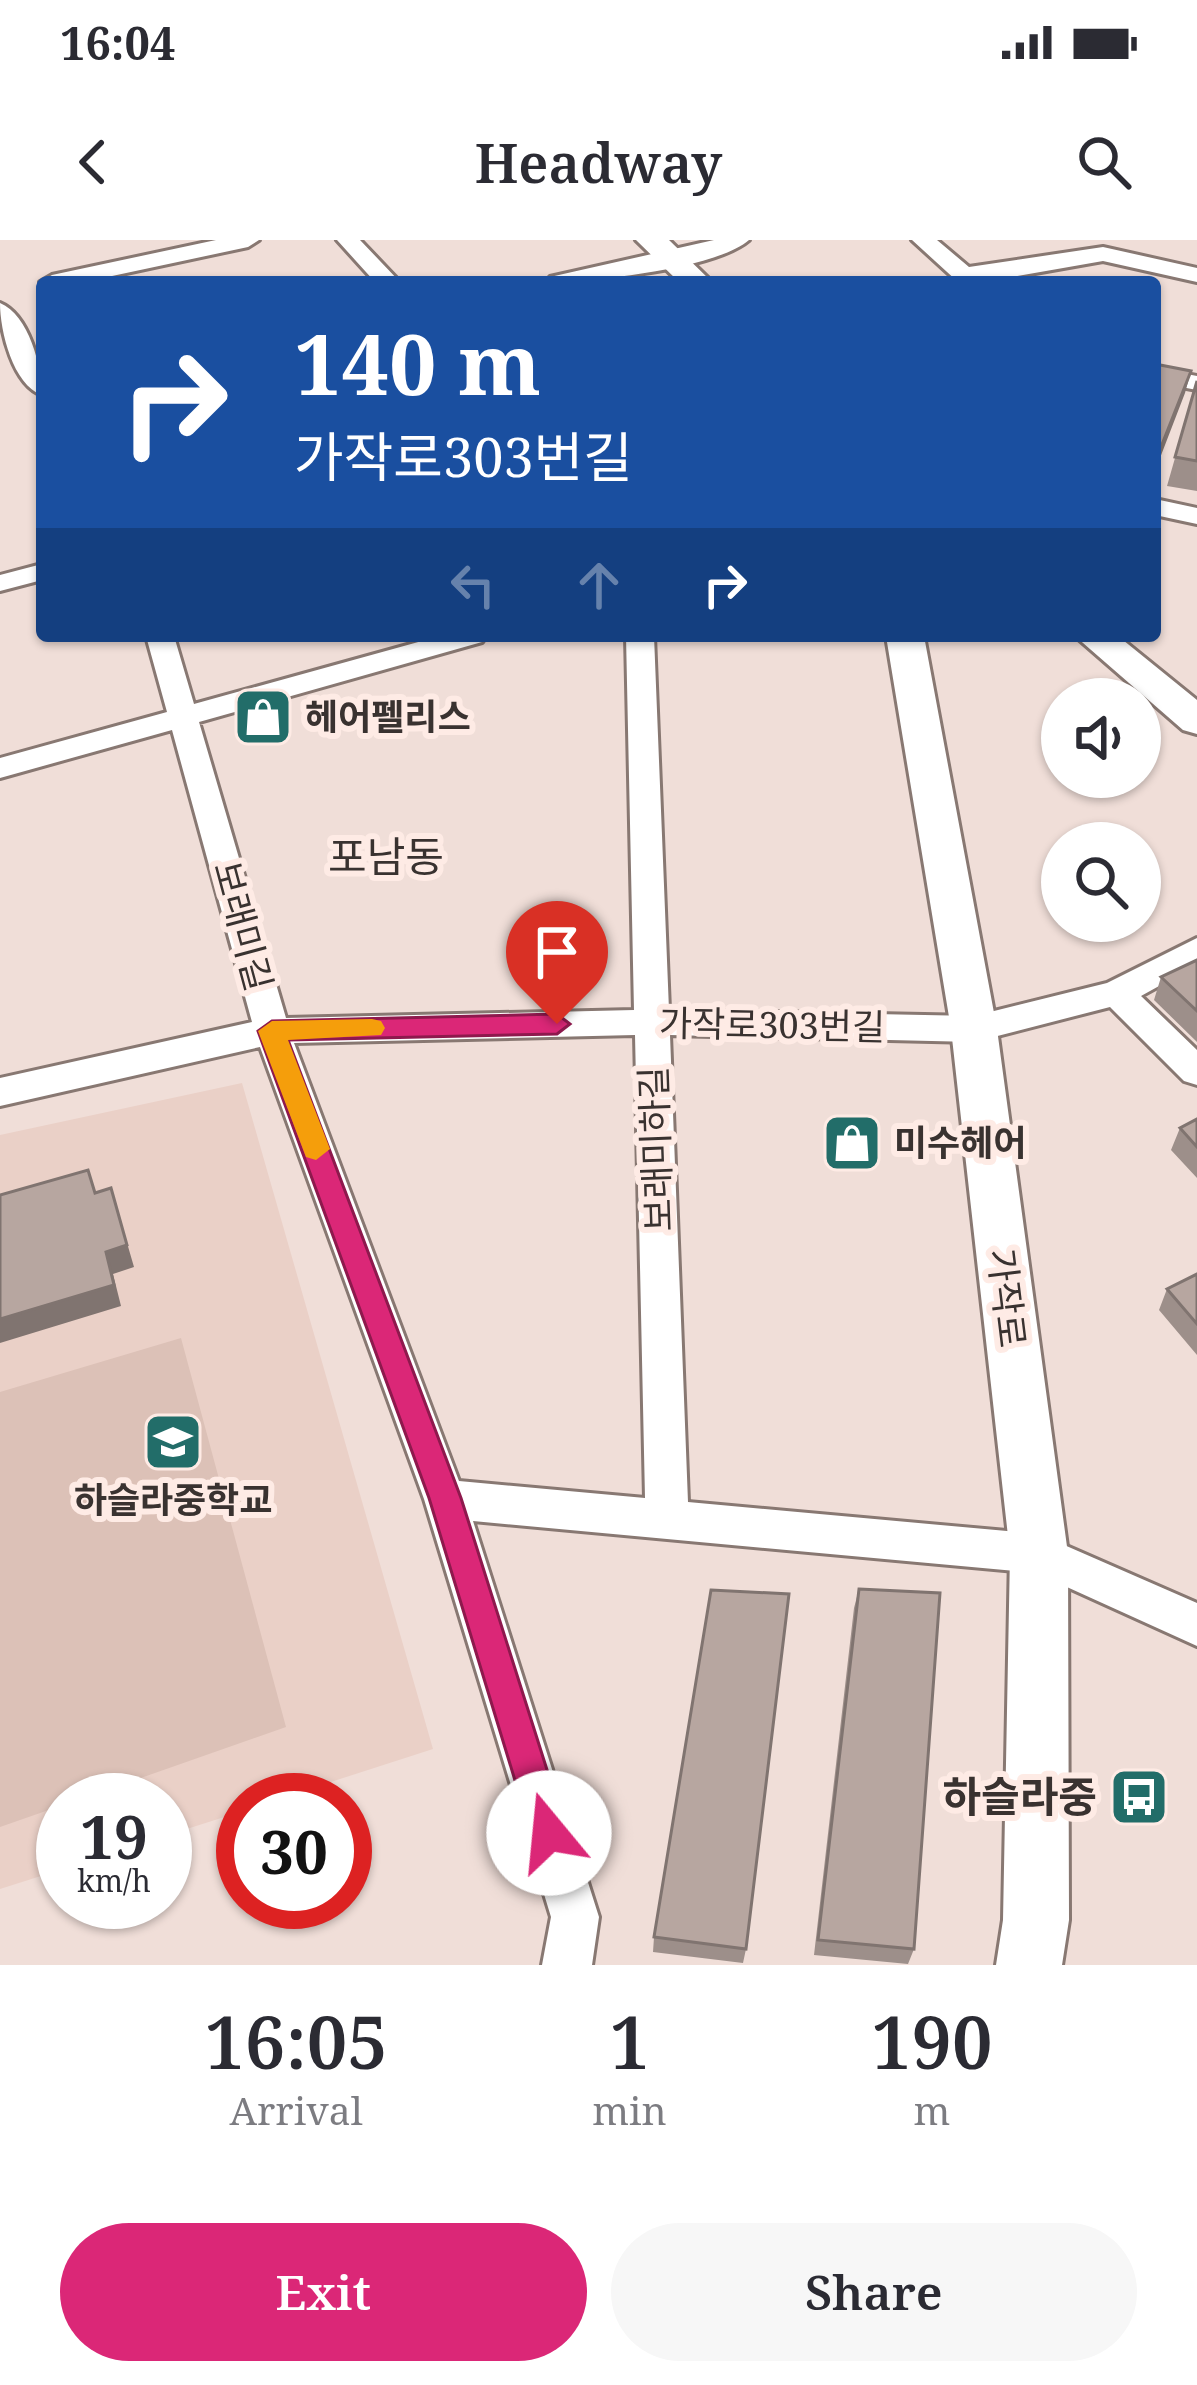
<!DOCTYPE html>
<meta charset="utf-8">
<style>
body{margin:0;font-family:"Noto Serif","Noto Sans KR",serif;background:#f7f7f7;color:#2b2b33;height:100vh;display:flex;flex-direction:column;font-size:45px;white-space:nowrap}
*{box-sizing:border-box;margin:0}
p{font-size:39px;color:#7c7c81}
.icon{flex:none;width:66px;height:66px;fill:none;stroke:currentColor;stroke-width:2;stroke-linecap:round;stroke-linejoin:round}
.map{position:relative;height:1725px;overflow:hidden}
.details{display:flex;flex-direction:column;background:#fff;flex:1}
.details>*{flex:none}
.hud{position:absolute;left:36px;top:36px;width:1125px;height:366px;border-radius:12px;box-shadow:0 3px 9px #0004;background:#1a4fa0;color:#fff;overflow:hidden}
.buttons{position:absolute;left:1041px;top:438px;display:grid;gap:24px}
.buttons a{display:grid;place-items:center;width:120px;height:120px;border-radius:50%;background:#fff;box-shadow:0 3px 9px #0004;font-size:60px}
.speed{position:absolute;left:36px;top:1533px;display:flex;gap:24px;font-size:60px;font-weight:700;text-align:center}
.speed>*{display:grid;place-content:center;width:156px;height:156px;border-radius:50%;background:#fff;box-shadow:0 3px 9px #0004;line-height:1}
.speed small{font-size:30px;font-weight:400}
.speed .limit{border:18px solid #d22;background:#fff;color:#111}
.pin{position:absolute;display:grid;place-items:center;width:102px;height:102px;color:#fff;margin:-123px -51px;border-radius:50% 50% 50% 0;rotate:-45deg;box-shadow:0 0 12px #0007}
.pin .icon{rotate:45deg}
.me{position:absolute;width:132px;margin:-66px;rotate:343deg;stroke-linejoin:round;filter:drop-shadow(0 0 9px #0008)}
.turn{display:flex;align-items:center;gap:42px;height:252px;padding:0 60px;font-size:54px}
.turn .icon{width:156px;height:156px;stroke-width:2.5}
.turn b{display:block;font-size:84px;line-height:102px}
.lanes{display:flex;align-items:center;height:114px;padding:0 60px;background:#0003;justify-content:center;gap:60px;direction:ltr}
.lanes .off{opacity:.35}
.eta{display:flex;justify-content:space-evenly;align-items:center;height:204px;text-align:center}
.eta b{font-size:72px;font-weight:600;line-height:84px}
.cta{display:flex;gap:24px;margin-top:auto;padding:24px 60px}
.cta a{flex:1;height:138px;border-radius:72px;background:#db2777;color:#fff;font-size:48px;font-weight:600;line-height:138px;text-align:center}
.cta a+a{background:#f7f7f7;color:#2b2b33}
.status{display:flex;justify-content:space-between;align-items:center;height:84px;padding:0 60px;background:#fff;direction:ltr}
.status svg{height:33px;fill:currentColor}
header{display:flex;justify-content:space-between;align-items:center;height:156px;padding:0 60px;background:#fff;font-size:54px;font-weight:600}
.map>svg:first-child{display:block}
</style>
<div class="status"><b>16:04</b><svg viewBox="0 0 49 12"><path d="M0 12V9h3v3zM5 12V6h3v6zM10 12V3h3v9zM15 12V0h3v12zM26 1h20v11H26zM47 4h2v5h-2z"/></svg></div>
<header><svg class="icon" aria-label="back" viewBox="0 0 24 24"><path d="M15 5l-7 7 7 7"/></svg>Headway<svg class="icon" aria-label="search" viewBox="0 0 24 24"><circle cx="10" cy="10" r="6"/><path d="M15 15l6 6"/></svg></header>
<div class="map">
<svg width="1197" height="1725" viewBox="0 0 1197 1725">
<rect width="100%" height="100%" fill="#f0ded8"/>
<!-- built -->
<path fill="#ead0c7" d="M242,843L433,1509L275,1560H243V1571L165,1596V1560H63V1629L0,1649V895Z"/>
<!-- green -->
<path fill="#dcc1b7" d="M181,1098L286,1487L78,1560H63V1565L0,1587V1152Z"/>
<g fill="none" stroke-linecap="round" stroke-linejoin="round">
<!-- street casing -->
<g stroke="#887872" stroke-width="6">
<path id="street" d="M216,0H259L248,7L84,42H40L52,35Z
M337,0H360L400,42H375Z
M714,0H749C715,29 593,42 546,42L550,37Z
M912,0H937L969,27L1103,7L1197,28V42L1103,21L984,42H958Z
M0,63C29,75 42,127 42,155C13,145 0,91 0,63Z
M1155,128L1197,136V150L1155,142Z
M1155,259L1197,268V284L1155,275Z
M42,324V340L0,351V335Z
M146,396H174L194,464L440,396H486L482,402L199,482L286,778L634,770L626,396H654L669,770L974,776L1107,743L1197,698V725L1141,756L1197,810V845L1184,841L1110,767L974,802L670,795L688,1262L1039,1294L1197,1363V1406L1036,1333L473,1281L599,1677L592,1725H542L551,1677L424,1259L260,807L0,866V838L252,782L172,490L0,538V518L167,472ZM635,795L645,1258L459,1241L294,803Z"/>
</g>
<!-- secondary casing -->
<g stroke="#887872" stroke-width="6">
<path id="secondary" d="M636,0H669L712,42H679Z
M886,396H924L997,789L1068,1314L1069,1680L1062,1725H996L1003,1680L1010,1314L951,789Z
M1075,396H1118L1197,460V494L1183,490Z"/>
</g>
<!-- street -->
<use href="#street" fill="#fff" fill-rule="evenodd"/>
<!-- secondary -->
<use href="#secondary" fill="#fff" fill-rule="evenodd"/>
</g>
<!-- wall -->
<path fill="#9d8f8a" d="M1197,141V251L1167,246Z
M1197,720V802L1154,760L1161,737Z
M1197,879V938L1171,910L1180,888Z
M1197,1034V1115L1159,1070L1167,1049Z
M859,1349L914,1709L908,1724L814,1715L854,1368Z
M654,1697L746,1709L743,1723L653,1712Z"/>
<!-- shaded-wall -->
<path fill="#807470" d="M1191,131L1185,153L1155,231V213Z
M111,948L134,1027L113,1034L121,1066L0,1103V1079L106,1012Z"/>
<!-- building -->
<path fill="#b7a6a0" stroke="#807470" stroke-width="3" d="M1155,124L1191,131L1159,212L1155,213Z
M1197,141V221L1175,217Z
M1197,720V771L1161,737Z
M1197,879V907L1180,888Z
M88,930L95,953L111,948L127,1005L106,1012L114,1045L0,1079V955Z
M1197,1034V1084L1167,1049Z
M859,1349L940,1353L914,1709L818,1700Z
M711,1350L789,1354L746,1709L654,1697Z"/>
<!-- route -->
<path fill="#db2777" stroke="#8e194d" stroke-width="3" d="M557,774L570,784L557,794L288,800L461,1258L567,1593L562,1606L549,1611L537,1606L531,1593L429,1258L258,791L272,781Z"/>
<!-- slow -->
<path fill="#f59e0b" d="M372,779L381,781L385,788L381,795L288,800L330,909L316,920L306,917L258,791L272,781Z"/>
<!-- icons -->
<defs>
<g id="shop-square" transform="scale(3)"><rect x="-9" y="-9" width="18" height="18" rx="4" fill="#226d69" stroke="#feebe5"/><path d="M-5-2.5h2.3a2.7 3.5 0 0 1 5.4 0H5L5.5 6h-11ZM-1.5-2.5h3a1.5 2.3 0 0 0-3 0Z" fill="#fff"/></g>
<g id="school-square" transform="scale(3)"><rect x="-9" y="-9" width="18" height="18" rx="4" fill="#226d69" stroke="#feebe5"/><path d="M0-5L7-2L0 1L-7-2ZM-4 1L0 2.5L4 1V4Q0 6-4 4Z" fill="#fff"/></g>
<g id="bus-square" transform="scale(3)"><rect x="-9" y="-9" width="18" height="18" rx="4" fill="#226d69" stroke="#feebe5"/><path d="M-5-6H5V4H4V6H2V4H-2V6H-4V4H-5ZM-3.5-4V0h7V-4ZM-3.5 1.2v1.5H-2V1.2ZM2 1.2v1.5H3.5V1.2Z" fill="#fff"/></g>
</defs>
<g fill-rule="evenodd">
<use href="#shop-square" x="263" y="477"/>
<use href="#shop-square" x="852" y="903"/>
<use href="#school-square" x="173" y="1202"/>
<use href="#bus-square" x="1139" y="1557"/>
</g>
<g text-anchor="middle" stroke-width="12" stroke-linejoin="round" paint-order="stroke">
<!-- poi labels -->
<g font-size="36" font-weight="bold" fill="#393230" stroke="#feebe5" text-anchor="start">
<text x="305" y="490">헤어펠리스</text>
<text x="894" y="916">미수헤어</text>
<text x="173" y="1273" text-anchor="middle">하슬라중학교</text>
</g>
<!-- street labels -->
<g font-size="36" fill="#393230" stroke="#feebe5">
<text transform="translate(243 686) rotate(75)" y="13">보래미길</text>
<text transform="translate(772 785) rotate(1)" y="13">가작로303번길</text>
<text transform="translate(656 909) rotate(-92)" y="13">보래미하길</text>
<text transform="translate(1007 1058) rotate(83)" y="13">가작로</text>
</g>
<!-- quarter labels -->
<g font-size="42" fill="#393230" stroke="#feebe5">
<text x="386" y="632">포남동</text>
</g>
<!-- near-poi labels -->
<g font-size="42" font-weight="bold" fill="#393230" stroke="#feebe5" text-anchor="end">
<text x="1097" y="1572">하슬라중</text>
</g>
</g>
</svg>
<div class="buttons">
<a><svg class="icon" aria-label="sound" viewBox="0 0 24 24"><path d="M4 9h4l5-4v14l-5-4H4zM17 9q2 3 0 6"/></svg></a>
<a><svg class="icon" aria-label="search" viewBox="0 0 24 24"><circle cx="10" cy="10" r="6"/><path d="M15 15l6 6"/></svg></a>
</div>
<div class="speed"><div>19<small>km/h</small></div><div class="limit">30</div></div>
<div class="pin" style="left:557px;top:784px;background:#d93025"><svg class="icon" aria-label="arrive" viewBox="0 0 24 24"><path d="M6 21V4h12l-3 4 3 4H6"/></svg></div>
<svg class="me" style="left:549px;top:1593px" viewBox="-20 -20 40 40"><circle r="19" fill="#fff"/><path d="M0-13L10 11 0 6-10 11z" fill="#db2777"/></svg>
<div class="hud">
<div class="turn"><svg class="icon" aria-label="right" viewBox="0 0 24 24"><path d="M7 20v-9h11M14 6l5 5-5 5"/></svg><div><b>140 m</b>가작로303번길</div></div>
<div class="lanes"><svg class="icon off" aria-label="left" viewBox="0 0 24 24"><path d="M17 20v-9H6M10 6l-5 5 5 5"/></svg><svg class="icon off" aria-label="ahead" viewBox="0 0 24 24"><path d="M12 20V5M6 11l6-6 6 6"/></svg><svg class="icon" aria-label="right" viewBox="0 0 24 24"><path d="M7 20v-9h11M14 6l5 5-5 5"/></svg></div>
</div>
</div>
<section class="details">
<div class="eta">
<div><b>16:05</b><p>Arrival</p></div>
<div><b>1</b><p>min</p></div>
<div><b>190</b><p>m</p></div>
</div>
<div class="cta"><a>Exit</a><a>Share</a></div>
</section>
